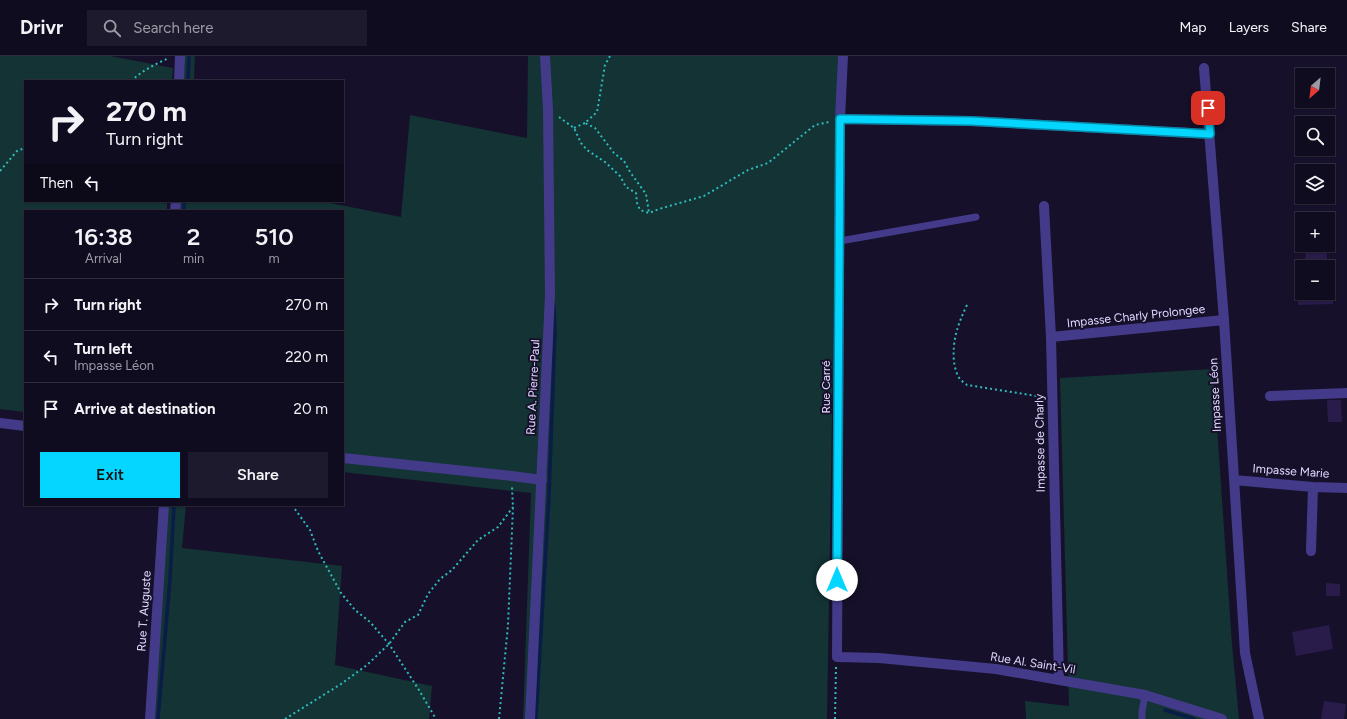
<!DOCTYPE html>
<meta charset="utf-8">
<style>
body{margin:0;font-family:Figtree,sans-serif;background:#1e1a2d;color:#f1f3f6;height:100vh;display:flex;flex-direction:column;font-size:15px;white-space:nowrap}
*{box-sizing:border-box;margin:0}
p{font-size:13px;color:#9c9ba5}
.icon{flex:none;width:22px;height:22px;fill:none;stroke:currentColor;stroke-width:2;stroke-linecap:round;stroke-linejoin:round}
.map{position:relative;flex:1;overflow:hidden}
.panel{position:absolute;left:24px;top:154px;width:320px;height:296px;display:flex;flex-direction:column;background:#100c20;border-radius:0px;box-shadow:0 1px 3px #0004,0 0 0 1px #302c3e}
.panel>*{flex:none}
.top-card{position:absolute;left:24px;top:24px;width:320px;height:122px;border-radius:0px;box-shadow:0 1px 3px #0004,0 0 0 1px #302c3e;background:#100c20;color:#f1f3f6;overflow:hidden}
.needle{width:26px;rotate:208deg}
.buttons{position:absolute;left:1295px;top:12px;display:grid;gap:8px}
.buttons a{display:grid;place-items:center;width:40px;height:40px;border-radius:0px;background:#100c20;box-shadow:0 1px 3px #0004,0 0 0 1px #302c3e;font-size:20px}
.pin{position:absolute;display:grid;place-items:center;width:34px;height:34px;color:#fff;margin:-17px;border-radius:8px;box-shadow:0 2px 6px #0006}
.me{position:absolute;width:44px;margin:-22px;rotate:0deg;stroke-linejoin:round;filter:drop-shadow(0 0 3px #0008)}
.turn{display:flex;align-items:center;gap:14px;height:84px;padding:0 16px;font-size:18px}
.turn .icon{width:52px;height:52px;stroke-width:2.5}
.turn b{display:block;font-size:28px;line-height:34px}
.then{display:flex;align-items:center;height:38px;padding:0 16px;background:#0003;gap:8px;font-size:15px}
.eta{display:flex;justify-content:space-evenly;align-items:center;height:68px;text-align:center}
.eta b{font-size:24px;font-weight:600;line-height:28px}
.action{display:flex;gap:8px;margin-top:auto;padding:8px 16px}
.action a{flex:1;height:46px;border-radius:0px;background:#05d6ff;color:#111;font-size:16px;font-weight:600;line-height:46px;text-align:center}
.action a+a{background:#1e1a2d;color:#f1f3f6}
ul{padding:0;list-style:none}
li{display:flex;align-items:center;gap:12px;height:52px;padding:0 16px;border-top:1px solid #302c3e}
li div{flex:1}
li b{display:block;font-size:15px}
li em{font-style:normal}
header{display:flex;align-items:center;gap:24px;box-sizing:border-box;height:56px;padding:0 20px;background:#100c20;border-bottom:1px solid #302c3e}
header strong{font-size:19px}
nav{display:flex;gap:22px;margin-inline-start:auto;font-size:14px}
.search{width:280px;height:36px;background:#1e1a2d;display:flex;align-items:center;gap:10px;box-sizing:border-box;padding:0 14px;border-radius:0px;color:#9c9ba5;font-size:15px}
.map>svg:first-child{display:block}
</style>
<header>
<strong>Drivr</strong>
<div class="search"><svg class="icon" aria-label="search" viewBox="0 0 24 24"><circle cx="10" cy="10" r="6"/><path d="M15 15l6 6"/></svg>Search here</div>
<nav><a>Map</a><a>Layers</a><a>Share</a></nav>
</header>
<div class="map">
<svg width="1347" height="663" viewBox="0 0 1347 663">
<rect width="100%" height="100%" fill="#16102a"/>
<!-- green -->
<path fill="#133334" d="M0,0H110L173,12L172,25H25V145H167V155H25V356L0,353Z
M175,0H195L194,25H175Z
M528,0H838L827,663H523L531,437L343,416V155H174V145H320L401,161L410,59L527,82Z
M1213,313L1232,588L1239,663H1026L1025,645L1069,650L1060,322Z
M159,449H186L182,492L342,510L335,609L432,630L429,663H146Z"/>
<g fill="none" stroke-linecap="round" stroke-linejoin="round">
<!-- stream -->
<path stroke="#0a1d49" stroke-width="3.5" d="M188,25L189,0
M184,155V145
M1165,654L1194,663
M158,663L170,524L174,449
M536,663L549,440L555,275L554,249"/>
</g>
<!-- building -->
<path fill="#291c4b" d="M1306,190L1327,191V208H1305Z
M1298,237H1333V248L1298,249Z
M1327,344H1341L1342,366H1328Z
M1326,527L1340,528V540H1326Z
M1329,569L1333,593L1296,600L1292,576Z
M1324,645L1346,648L1344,663H1321Z"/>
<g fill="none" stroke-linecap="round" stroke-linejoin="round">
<!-- path -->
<path stroke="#2fbcbd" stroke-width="2" stroke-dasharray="2 3" stroke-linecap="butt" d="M610,0L605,9L597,56L585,67L595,72L614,97L624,105L630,116L646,138L649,157
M131,25C142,15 155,8 169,2
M559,61L574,72L581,87L587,94L605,106L620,120L626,131L636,137L637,147L640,154L649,157L659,153L704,140L748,114L768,107L815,69L829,66
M574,72L585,67
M0,115L17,95L25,92
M967,249C958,268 952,284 954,306C955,311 956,318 960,323C961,325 965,327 967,329L1043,341
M292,449L310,474L318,495L341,537L355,554L370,566L389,588L419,634L436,663
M285,663L341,628L367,609L389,588L405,566L418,559L428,538L440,523L452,514L478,484L498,471L513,451
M499,663L508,569L513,451L512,431
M835,663L836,610"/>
<!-- lane -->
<path stroke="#433b89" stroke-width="7" d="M840,185L976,161
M1142,663V656L1145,639"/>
<!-- street -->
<path stroke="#433b89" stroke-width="10" d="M843,0L840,63L837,601L879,602L996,613L1145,639L1222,663
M1204,12L1224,264L1245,597L1259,663
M179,25L180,0
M840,63L971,65L1209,78
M1044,150L1051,281L1059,624
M175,155L176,145
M1051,281L1224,264
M1270,340L1347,337
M0,367L25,370
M343,402L512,420L542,424
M1234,424L1313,431L1347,432
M1311,495L1313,431
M150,663L164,449
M530,663L550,239L548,53L545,0"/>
</g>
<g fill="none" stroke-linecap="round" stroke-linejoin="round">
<!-- route casing -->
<g stroke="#038ba6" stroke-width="10">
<path id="route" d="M837,524L840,63L971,65L1210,78L1208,52"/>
</g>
<!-- route -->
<use href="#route" stroke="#05d6ff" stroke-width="7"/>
</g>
<g text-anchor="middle" stroke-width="4" stroke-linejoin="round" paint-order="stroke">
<!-- street labels -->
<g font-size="12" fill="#e0d9ff" stroke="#16102a">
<text transform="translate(1136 260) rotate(-6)" y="4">Impasse Charly Prolongee</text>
<text transform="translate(533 331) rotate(-87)" y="4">Rue A. Pierre-Paul</text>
<text transform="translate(826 331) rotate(-90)" y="4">Rue Carré</text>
<text transform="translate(1215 339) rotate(-93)" y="4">Impasse Léon</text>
<text transform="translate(1040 387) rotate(-91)" y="4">Impasse de Charly</text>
<text transform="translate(1291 415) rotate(4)" y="4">Impasse Marie</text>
<text transform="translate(144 555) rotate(-86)" y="4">Rue T. Auguste</text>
<text transform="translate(1033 607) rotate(9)" y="4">Rue Al. Saint-Vil</text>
</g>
</g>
</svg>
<div class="buttons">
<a><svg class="needle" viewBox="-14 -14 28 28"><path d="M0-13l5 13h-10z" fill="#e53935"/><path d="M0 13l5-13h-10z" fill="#9c9ba5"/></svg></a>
<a><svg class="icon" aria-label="search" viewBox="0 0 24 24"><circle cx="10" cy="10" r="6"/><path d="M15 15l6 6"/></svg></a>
<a><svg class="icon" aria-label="layers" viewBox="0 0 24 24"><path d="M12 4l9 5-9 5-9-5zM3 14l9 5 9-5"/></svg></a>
<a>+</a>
<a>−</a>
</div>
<div class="pin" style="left:1208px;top:52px;background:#d93025"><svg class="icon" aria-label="arrive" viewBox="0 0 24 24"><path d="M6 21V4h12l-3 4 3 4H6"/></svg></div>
<svg class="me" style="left:837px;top:524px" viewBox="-20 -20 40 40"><circle r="19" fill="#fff"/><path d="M0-13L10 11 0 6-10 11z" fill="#05d6ff"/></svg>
<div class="top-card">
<div class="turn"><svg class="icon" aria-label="right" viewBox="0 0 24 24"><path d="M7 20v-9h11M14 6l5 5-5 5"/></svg><div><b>270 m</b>Turn right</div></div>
<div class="then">Then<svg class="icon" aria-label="left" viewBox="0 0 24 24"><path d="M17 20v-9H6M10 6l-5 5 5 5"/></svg></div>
</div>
<section class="panel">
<div class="eta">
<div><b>16:38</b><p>Arrival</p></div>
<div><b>2</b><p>min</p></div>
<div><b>510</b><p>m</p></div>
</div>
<ul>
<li><svg class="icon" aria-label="right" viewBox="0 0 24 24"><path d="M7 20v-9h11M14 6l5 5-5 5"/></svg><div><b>Turn right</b></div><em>270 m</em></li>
<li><svg class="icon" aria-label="left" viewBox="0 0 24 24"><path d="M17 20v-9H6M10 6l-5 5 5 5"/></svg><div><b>Turn left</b><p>Impasse Léon</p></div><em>220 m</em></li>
<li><svg class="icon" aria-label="arrive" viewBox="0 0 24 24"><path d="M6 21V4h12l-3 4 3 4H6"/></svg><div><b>Arrive at destination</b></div><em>20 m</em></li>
</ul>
<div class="action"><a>Exit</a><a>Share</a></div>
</section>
</div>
